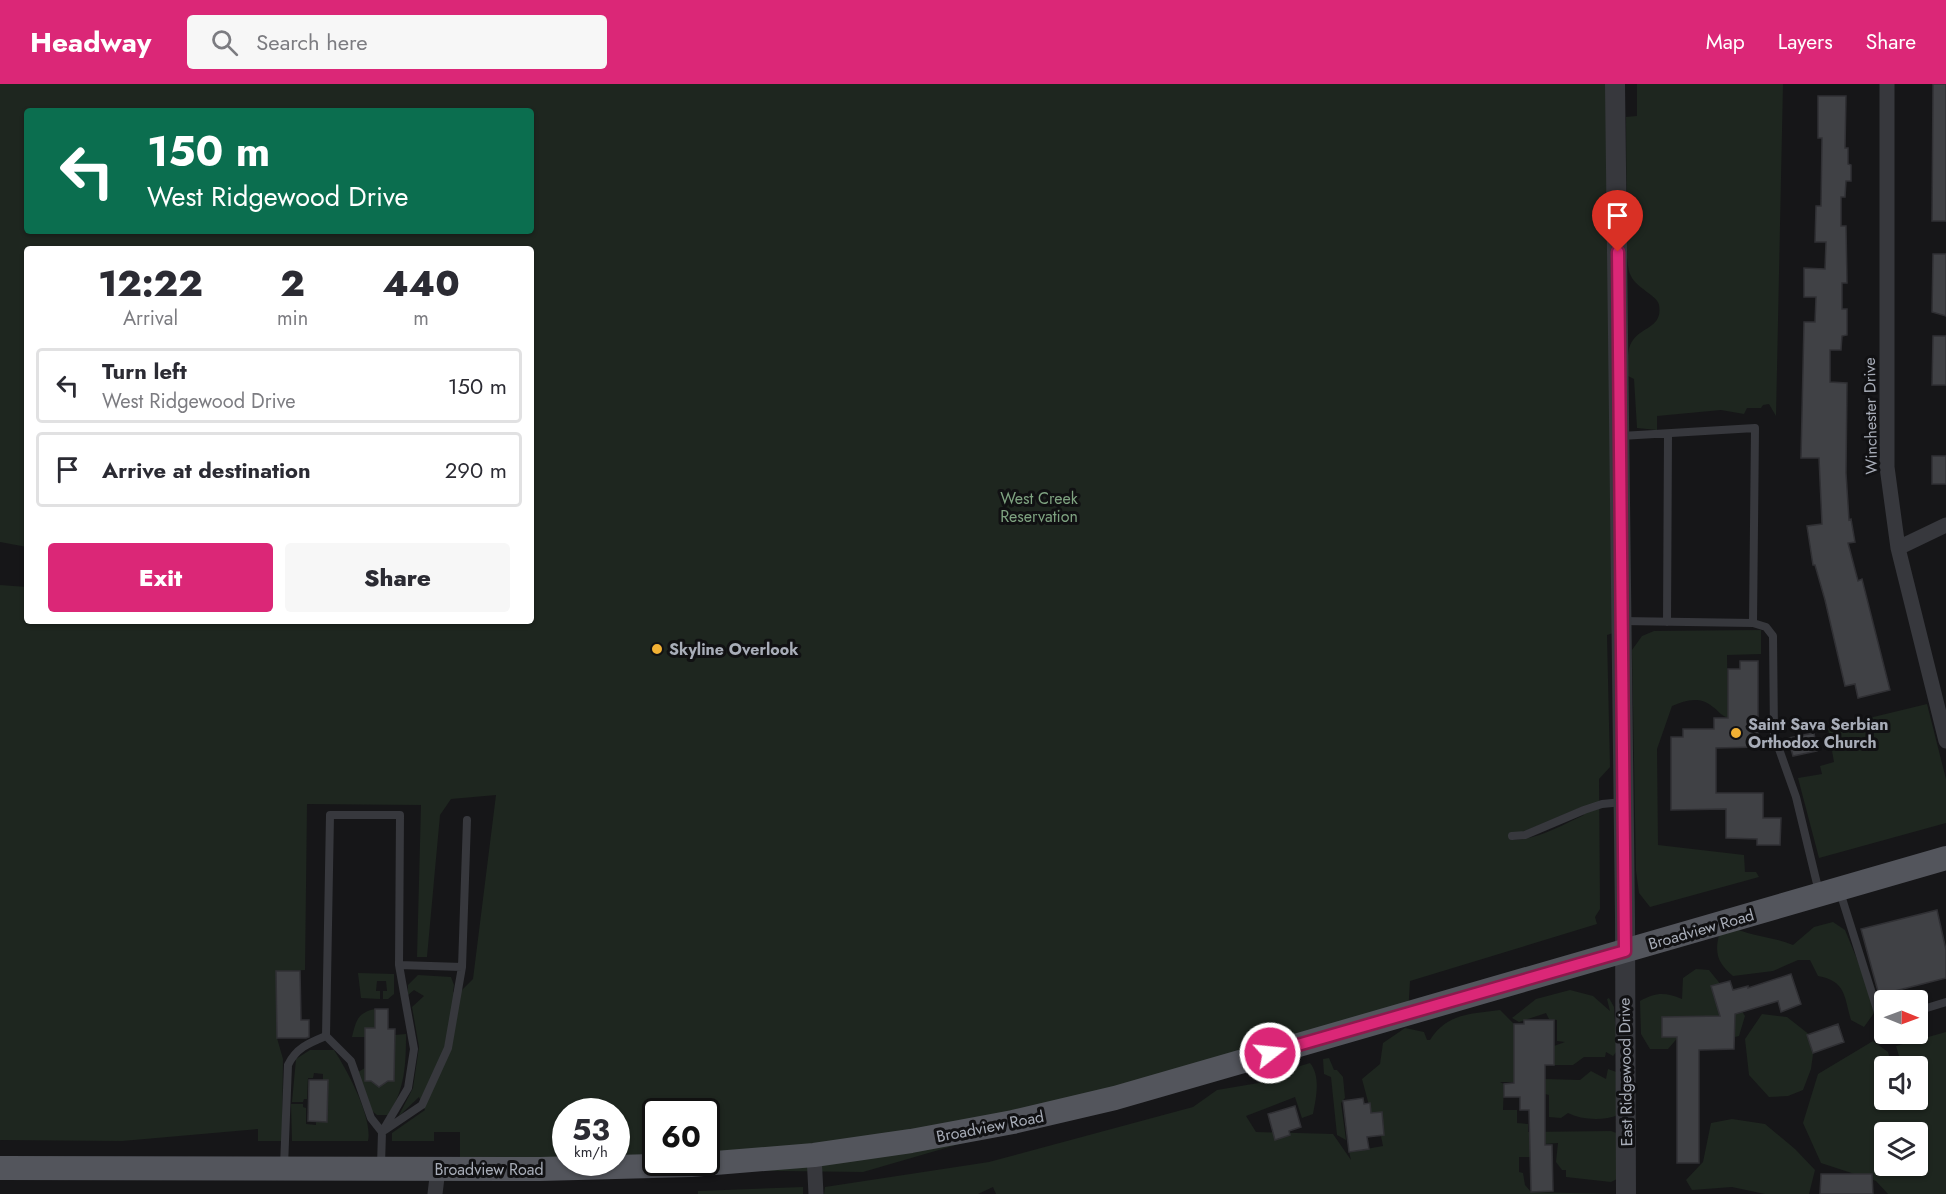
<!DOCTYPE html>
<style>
body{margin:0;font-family:Jost,sans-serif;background:#f7f7f7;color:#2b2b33;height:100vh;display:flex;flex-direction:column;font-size:22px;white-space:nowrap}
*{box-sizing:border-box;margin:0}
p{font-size:20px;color:#7c7c81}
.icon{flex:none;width:33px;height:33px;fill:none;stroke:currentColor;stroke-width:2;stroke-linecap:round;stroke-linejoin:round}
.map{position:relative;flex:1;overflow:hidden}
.sheet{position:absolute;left:24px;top:162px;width:510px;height:378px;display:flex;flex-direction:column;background:#fff;border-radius:6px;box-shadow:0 2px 4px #0004}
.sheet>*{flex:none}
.banner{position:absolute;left:24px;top:24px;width:510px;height:126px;border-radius:6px;box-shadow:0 2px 4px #0004;background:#0b6e4f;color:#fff;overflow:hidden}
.needle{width:39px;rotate:91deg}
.tools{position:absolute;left:1874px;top:906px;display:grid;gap:12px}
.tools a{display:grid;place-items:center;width:54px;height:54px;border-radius:6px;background:#fff;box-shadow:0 2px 4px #0004;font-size:30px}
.speed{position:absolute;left:552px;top:1014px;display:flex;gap:12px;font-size:30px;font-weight:700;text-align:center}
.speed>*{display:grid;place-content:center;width:78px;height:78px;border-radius:50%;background:#fff;box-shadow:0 2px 4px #0004;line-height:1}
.speed small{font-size:15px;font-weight:400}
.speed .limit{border:3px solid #111;border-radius:9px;background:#fff;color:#111}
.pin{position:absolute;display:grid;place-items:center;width:51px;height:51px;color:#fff;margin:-62px -26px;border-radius:50% 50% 50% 0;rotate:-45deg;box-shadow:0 0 6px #0007}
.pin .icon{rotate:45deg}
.me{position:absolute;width:66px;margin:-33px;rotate:74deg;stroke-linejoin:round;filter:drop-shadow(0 0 4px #0008)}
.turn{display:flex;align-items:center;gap:21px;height:126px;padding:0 24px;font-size:27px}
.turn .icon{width:78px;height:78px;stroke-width:2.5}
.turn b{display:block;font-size:42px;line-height:51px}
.eta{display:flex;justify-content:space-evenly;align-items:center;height:102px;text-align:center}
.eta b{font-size:36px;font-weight:800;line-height:42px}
.cta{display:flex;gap:12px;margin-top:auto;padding:12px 24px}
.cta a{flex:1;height:69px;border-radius:6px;background:#db2777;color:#fff;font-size:24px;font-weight:800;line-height:69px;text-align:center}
.cta a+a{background:#f7f7f7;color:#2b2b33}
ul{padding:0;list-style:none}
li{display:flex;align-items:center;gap:18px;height:75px;margin:0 12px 9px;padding:0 12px;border:3px solid #e1e1e2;border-radius:6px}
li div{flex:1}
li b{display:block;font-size:22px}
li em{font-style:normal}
header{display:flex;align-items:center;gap:36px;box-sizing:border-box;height:84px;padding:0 30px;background:#db2777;color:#fff}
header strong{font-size:28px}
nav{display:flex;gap:33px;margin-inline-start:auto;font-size:21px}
.search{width:420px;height:54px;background:#f7f7f7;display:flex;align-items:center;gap:15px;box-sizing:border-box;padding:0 21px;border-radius:6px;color:#7c7c81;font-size:22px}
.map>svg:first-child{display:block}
</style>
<header>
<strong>Headway</strong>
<div class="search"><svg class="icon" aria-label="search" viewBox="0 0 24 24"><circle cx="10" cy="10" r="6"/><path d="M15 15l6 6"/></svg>Search here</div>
<nav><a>Map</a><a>Layers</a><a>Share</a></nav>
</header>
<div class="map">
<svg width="1946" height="1110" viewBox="0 0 1946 1110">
<rect width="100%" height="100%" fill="#161618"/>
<!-- green -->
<path fill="#1e261f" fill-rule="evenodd" d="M0,0H1614L1620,547L1607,551L1610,683L1599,695L1600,825L1595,833L1597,840L1410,897L1408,930L863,1088L603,1085L460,1086V1048H434V1057H392V1049L425,1026L419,1013L398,1033L413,1004L419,963L412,923L424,912L414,906L408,911V901L418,891L451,893L454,901L453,908L458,910L473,895L496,711L451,715L440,731L427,873H417L421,721L307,720L305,886L276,888L277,954L283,975L282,1057H258V1045L122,1057L0,1056V501L27,503V537H531V165H27V463L0,458ZM27,27H531V147H27ZM1584,722V731C1560,742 1537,756 1511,756L1510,749L1522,748ZM566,1028H616V1078H566ZM656,1028H706V1078H656Z
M1637,0H1783L1776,332L1769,320L1763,321L1761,324H1747L1744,330L1721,326L1657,332V346L1637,344L1634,295L1628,292C1628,281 1626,265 1633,256C1642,243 1663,243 1659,221C1658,212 1636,204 1631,192C1628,187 1628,180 1627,174L1626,33L1637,32Z
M1761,546V570L1727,571L1728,634C1720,631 1719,627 1713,623C1700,612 1686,616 1672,622L1657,665L1658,761L1744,771L1745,788H1756L1759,793L1650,823L1639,809L1636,787L1632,566L1642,552L1654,547Z
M1927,620L1946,695V739L1819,774L1798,694L1822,690L1820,682L1834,678L1828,644Z
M1833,838L1845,846L1866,897L1874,929L1864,943L1851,936C1844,912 1846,897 1818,892L1810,876H1798L1773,887L1733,892C1719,880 1714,871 1719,851L1736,845C1755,853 1774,853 1793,861L1814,843Z
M1696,885L1709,886C1721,902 1735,914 1745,932L1739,952L1727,955L1686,944L1668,965H1650L1641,950L1640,917C1656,908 1665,908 1682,915L1683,894Z
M358,889L394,890V910L388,915H383V907H387L386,897H377L376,907H380V915L361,914Z
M1570,906L1593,912L1610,927L1607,915L1609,914L1614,923L1617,967L1613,972L1606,968L1605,973H1584L1573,981H1554V962L1565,958L1557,957V936L1549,935L1546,929L1519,938L1512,934L1536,915Z
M375,925V944L365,953H352C356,937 357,929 375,925Z
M1500,926L1520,946L1518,998H1500L1504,1000L1503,1026H1517V1039L1528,1040V1048L1611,1047L1619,1050V1094L1611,1098L1566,1093V1086H1562L1556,1078L1558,1059L1530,1061V1073H1519V1088L1523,1089L1525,1101L1531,1108L1612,1110H996L993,1103L978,1110H824L825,1103L989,1078L1193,1023L1217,1006L1289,994L1287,986L1310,979C1321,992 1316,1015 1313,1030L1302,1034L1295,1013L1246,1032L1256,1048L1333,1050L1351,1076L1349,1068L1383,1062L1381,1052L1384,1051L1382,1029H1371L1362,995L1380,980L1383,959L1405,944L1424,948L1427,956H1430C1447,929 1471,930 1500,926Z
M1762,930L1787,933L1815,955L1811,985L1803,1006L1788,1012L1769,1013L1749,991L1745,955Z
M1946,948V1110H1888L1876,1097L1821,1079L1803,1039L1818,990L1873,957L1888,968L1892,982H1884V1016H1917V982H1902L1896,962ZM1884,1048H1917V1082H1884Z
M406,950C406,980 405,1006 388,1031H377L372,1027L358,988L365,984L371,997L379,1003L388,997H394L395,951Z
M310,966H334C347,986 373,1034 368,1057H292L291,1020H303V1023L306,1024V1040L316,1041V1037H326L328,997L323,996V990L314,989L313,994H308L307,1015H304L303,1018H292L296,975Z
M1329,974L1334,986H1337L1343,993L1345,1014L1341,1019L1346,1056L1337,1051L1331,993L1324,990L1323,975Z
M1608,985L1619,989L1618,1031C1604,1037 1581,1036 1568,1029L1561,1034L1549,1033V1011L1545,1010V995L1580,996L1591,987L1606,995Z
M1732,1035L1765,1040L1795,1065L1815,1086L1809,1110H1765L1732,1103L1692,1106L1686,1096L1703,1078L1711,1039Z
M803,1103V1110H698V1107Z"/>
<!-- building -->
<path fill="#404145" stroke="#303034" stroke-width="1.5" d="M1933,0H1946V137H1932Z
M1818,12H1846L1845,64H1848V80L1851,81V97H1846L1845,113H1841V142H1846L1847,199H1842V225H1847V251L1842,252L1841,266H1830V298L1847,299L1846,389L1849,436L1851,435L1855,458L1848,459L1858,497L1862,495L1890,606L1858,614L1855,600L1845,602L1825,516L1815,481H1813L1807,442L1822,440L1819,374H1801L1804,238H1815L1816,213H1804V184L1825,185L1826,158H1815L1816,122H1821L1822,54H1818Z
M1933,170H1946V232L1932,228Z
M1933,252H1946V301H1932Z
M1932,372H1946V400H1932Z
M1740,577H1758V663L1716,664V709H1763V734H1781L1780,761H1757V755L1726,754V725L1671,726V653H1683V645H1714V634H1728V585H1740Z
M1814,649L1817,667L1793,672L1788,654Z
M1937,826L1946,866V894L1879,911L1861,845Z
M276,887H300L301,936H309V953L306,954H277Z
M1791,890L1801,920L1781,928L1778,917L1735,930L1734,965L1699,966V1079H1677V953H1662V933L1720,932L1711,902L1730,897L1733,906L1748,902V904Z
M375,925H388V945H395L394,997H388L379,1003L371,997H365V944H375Z
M1524,936H1554V981H1545V1061H1552L1553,1107L1531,1108L1529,1026H1520V1013H1504V1000L1514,999V940H1524Z
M1838,940L1844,958L1813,969L1807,951Z
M309,996H328L327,1038L308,1037Z
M1363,1014L1364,1020L1370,1019L1371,1029L1382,1028L1384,1051L1367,1053L1369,1065L1349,1068L1343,1017Z
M1295,1022L1301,1043L1289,1047L1290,1051L1275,1056L1268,1030Z
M1821,1090H1872L1873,1110H1820Z"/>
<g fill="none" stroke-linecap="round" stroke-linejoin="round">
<!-- service -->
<path stroke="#37383d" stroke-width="8" d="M1621,352L1755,344L1753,539
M1622,537L1753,539L1766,543L1773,552L1774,651L1796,713L1819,808
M1667,538L1668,351
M1512,752L1525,751L1584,726L1602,720L1623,718
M1840,808L1881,938L1884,937
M399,881L462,883L467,736
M1917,927L1946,918
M385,1046L422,1021L448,964L462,883
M381,1081L382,1048L408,1004L414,965L399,881L400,731H330L326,952L351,977L371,1034L382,1048
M284,1082L288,981C296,964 309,959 326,952"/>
<!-- minor -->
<path stroke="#37383d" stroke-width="15" d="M1887,0V383L1898,464L1946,657
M1898,464L1946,441
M814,1071L816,1110
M435,1110L438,1085"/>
<!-- tertiary -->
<path stroke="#37383d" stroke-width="20" d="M1615,0L1625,834L1626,1110"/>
<!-- primary -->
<path stroke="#53555c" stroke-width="24" d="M0,1084L540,1085L691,1081L814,1071L911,1057L1013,1038L1115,1014L1946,774"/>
</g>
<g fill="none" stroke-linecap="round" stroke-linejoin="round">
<!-- route casing -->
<g stroke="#8e194d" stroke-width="15">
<path id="route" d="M1270,969L1625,867L1618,168"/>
</g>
<!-- route -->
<use href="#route" stroke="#db2777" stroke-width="10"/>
</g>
<!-- markers -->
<g fill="#f2b134" stroke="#111113" stroke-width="2">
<circle cx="657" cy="565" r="6"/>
<circle cx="1736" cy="649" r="6"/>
</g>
<g text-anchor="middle" stroke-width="6" stroke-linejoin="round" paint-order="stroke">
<!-- street labels -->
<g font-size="16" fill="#a8adb8" stroke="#111113">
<text transform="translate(1870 332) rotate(-91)" y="6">Winchester Drive</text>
<text transform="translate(1701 845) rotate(-16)" y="6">Broadview Road</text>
<text transform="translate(1625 988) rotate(-91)" y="6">East Ridgewood Drive</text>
<text transform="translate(990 1042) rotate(-11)" y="6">Broadview Road</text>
<text x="489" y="1091">Broadview Road</text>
</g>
<!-- park labels -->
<g font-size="16" fill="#7fa381" stroke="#111113">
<text x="1039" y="420">West Creek<tspan x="1039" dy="18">Reservation</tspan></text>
</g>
<!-- poi labels -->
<g font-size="16" font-weight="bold" fill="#a8adb8" stroke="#111113" text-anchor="start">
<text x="669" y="571">Skyline Overlook</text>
<text x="1748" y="646">Saint Sava Serbian<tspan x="1748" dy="18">Orthodox Church</tspan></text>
</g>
</g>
</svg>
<div class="tools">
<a><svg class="needle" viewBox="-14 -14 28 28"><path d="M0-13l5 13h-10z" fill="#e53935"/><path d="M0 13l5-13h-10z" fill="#7c7c81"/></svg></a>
<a><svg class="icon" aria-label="sound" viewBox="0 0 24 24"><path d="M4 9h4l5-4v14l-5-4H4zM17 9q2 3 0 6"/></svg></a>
<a><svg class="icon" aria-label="layers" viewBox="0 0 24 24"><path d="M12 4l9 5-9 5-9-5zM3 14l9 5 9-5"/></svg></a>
</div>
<div class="speed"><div>53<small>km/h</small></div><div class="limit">60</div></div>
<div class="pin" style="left:1618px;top:168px;background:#d93025"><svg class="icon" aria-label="arrive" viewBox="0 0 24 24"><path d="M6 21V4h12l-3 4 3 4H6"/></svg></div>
<svg class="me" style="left:1270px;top:969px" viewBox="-20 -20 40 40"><circle r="17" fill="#db2777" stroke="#fff" stroke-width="3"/><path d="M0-11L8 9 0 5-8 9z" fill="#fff"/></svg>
<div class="banner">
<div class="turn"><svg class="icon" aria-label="left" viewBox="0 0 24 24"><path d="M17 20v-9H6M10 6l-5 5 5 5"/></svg><div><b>150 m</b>West Ridgewood Drive</div></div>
</div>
<section class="sheet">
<div class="eta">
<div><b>12:22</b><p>Arrival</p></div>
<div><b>2</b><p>min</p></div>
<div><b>440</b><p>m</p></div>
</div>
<ul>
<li><svg class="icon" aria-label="left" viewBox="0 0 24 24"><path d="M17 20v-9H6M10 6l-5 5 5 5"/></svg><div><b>Turn left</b><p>West Ridgewood Drive</p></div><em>150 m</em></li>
<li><svg class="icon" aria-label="arrive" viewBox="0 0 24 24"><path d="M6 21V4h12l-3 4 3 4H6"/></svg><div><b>Arrive at destination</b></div><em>290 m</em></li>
</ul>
<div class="cta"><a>Exit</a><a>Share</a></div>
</section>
</div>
